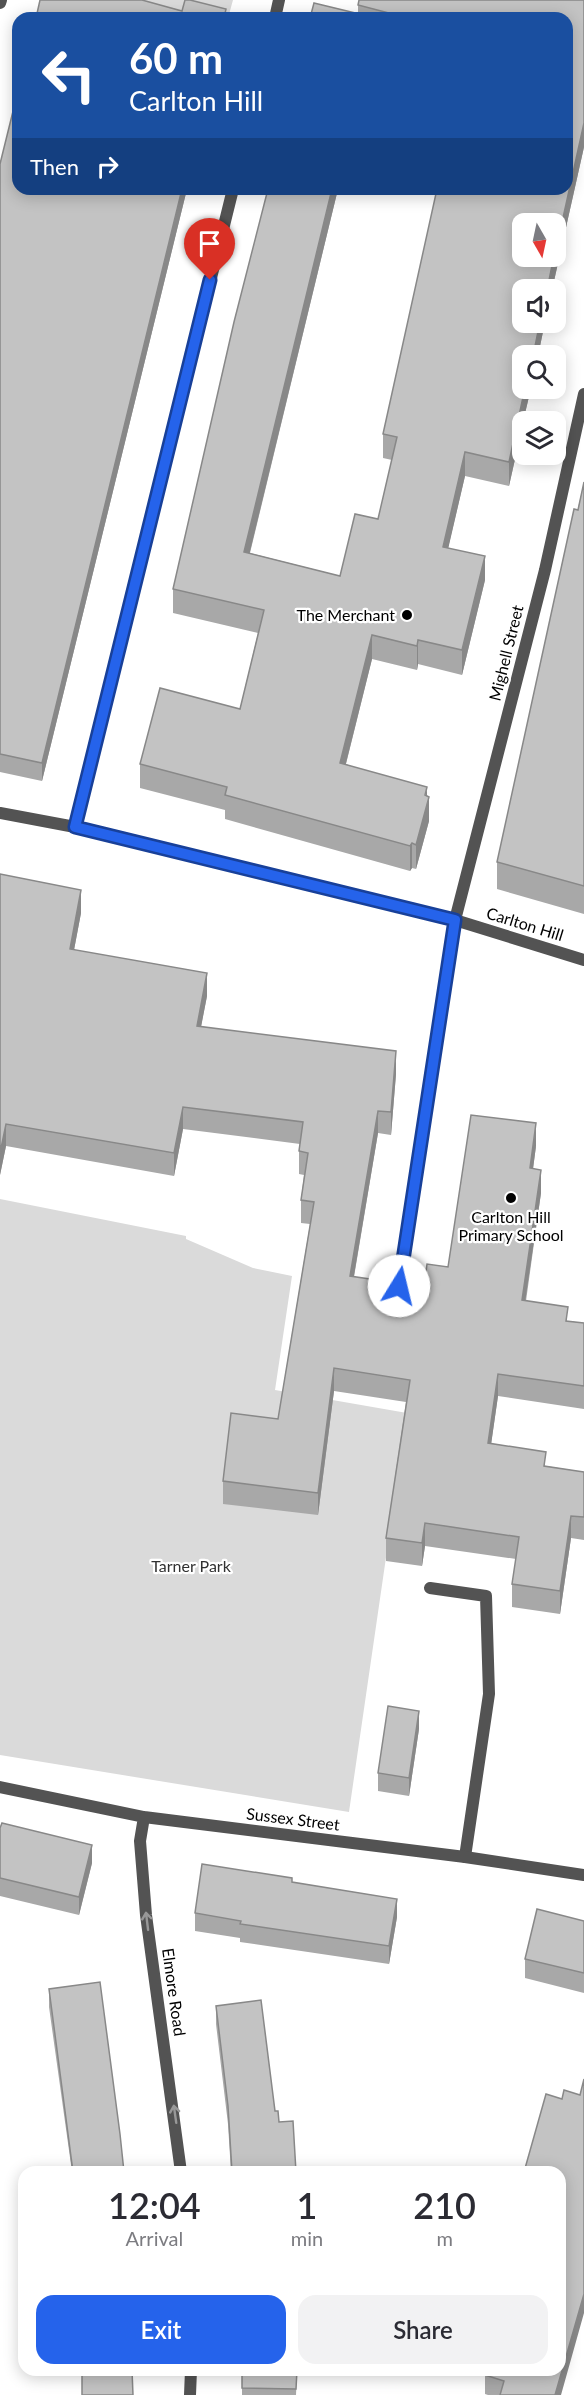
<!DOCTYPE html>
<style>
body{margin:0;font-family:Lato,sans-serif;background:#f2f2f3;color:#2b2b33;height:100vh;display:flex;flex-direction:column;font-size:22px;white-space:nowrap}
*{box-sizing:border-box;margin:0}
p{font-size:20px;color:#7c7c81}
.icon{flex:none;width:33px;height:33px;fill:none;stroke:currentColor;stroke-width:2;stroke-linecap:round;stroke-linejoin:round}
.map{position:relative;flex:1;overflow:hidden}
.panel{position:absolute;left:18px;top:2166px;width:548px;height:210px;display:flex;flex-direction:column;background:#fff;border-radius:18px;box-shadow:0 3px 15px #0003}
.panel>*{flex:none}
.hud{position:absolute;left:12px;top:12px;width:561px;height:183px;border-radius:18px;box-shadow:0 3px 15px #0003;background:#1a4fa0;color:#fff;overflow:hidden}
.needle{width:39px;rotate:171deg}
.fabs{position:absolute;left:512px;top:213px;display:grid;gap:12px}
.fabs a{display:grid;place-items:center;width:54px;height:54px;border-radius:12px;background:#fff;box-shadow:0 3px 15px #0003;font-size:30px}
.pin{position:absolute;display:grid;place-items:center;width:51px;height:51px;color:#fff;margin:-62px -26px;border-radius:50% 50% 50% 0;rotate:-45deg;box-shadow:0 0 6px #0007}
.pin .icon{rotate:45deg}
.me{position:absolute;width:66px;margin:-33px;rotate:9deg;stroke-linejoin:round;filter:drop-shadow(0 0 4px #0008)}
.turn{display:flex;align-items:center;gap:21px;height:126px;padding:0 18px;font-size:27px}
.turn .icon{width:78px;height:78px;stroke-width:2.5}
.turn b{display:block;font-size:42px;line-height:51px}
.then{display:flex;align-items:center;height:57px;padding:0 18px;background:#0003;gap:12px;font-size:22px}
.eta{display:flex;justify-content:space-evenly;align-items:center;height:102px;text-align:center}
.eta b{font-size:36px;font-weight:600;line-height:42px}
.action{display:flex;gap:12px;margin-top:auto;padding:12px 18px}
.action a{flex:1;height:69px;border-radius:18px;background:#2563eb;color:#fff;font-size:24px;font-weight:600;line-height:69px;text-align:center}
.action a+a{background:#f2f2f3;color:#2b2b33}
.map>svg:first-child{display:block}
</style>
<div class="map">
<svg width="584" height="2395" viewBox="0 0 584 2395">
<rect width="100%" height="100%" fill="#fff"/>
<!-- green -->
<path fill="#dadada" d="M117,0H233L228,18H190Z
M0,1199L186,1236V1239L253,1268L292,1276L275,1390L407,1413L349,1812L0,1755Z"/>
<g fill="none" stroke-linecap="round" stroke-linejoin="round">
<!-- lane -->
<path stroke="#535353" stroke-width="12" d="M430,1588L486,1596L489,1694L465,1857"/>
<!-- street -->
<path stroke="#535353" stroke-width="12" d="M0,3L1,0
M275,18L279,0
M0,813L75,827L455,920L584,960
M75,827L233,189
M399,1286L455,920L545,570L584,394
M0,1787L144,1817L465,1857L584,1875
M144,1817L140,1841L146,1915L181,2172
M190,2395L191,2370"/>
</g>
<!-- wall -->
<path fill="#a8a8a8" d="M584,0V147L552,290H522V322H545L538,356H522V388H531L523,422H522V428L509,486L465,476L448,548L485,580L462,675L418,664L417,670L372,659L346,764L427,796L429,821L416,869L412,868L410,871L225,819V810L140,788V764L240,709L258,633L173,613V589L268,189H338L250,553L340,576L378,519L392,460L383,458V434L567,189V18H310L358,14V5Z
M0,164L18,189H187L42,781L0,772Z
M584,482V914L497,889V862Z
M0,874L81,913L74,950L207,996L201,1026L396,1074L391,1135L378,1133L354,1277L424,1287L448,1267L536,1146L533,1169L541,1193L526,1301L568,1321L584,1323V1409L498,1396L491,1444L546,1466L584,1472V1540L571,1538L560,1614L512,1607V1584L516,1559L425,1546L422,1566L386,1561V1538L406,1402L334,1391L318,1515L223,1504V1481L278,1419L310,1224L301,1223V1200L304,1175L299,1174V1151L300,1144L183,1129L174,1176L6,1146L0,1175Z
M419,1729L409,1796L378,1791V1773Z
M0,1828L92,1863L79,1915L0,1896Z
M292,1882L397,1917L389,1964L240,1942V1938L195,1931V1913Z
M584,1921V1993L525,1978V1959Z
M49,1989L124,2172H72L49,2007Z
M216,2006L275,2111L296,2172H231L228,2124L216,2024Z
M562,2099L561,2395H488L485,2394V2375L560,2370Z
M242,2370H297L296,2395H242Z"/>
<!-- shaded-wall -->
<path fill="#888" d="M584,123V147L552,290H547Z
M182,189H187L42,781V763Z
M332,189H338L244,576V552Z
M540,322H545L538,356H533Z
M525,388H531L523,422H522V428L509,486V462Z
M465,452V476L443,571V547Z
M485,556V580L462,675V650Z
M372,635V659L340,787V763Z
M418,640V664L417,670V646Z
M427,787V804L429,797V821L416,869V845Z
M412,843V868L410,871V846Z
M81,890V913L70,971V949Z
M207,973V996L197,1048V1026Z
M396,1051V1074L391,1135V1112Z
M183,1107V1129L174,1176V1153Z
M378,1111V1133L350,1299V1276Z
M536,1123V1146L530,1191V1168Z
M6,1124V1146L0,1175V1153Z
M541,1170V1193L522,1323V1300Z
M334,1368V1391L318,1515V1493Z
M498,1374V1396L488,1466V1443Z
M571,1516V1538L560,1614V1591Z
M425,1523V1546L422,1566V1543Z
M419,1711V1729L409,1796V1778Z
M92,1845V1863L79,1915V1897Z
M397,1899V1917L389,1964V1946Z
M584,2294V2313L561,2395H555Z"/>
<!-- building -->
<path fill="#c3c3c3" stroke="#888" stroke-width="1.5" d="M40,0H142L182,11L185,0H190L226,9L224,18H36Z
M359,0H584V123L555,254V224H522V256H554L547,290H522V322H540L533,356H522V388H525L509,462L465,452L443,547L485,556L462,650L418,640L417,646L372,635L340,763L427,787L425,795L429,797L416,845L412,843L410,846L225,795L227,787L140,764L160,688L240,709L264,610L173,589L234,322L268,189H332L244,552L340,576L355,514L378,519L397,437L383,434L437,189H567V18H408L358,5Z
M314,3L376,18H310Z
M18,91V189H182L42,763L0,754V164Z
M584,482V886L497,862L574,509L578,510Z
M0,874L81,890L70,949L207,973L197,1026L396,1051L391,1112L378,1111L350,1276L424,1287L427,1264L448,1267L471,1115L536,1123L530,1168L541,1170L522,1300L568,1307L566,1321L584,1323V1386L498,1374L488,1443L546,1452L544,1466L584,1472V1517L571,1516L560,1591L512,1584L519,1537L425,1523L422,1543L386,1538L410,1380L334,1368L318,1493L223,1481L231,1413L278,1419L314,1202L301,1200L308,1153L299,1151L303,1122L183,1107L174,1153L6,1124L0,1153Z
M388,1706L419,1711L409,1778L378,1773Z
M2,1823L92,1845L79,1897L0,1878V1828Z
M202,1864L292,1878V1882L397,1899L389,1946L240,1924L241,1921L195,1913Z
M537,1909L584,1921V1973L525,1959Z
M100,1982L120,2134L124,2172H73L49,1989Z
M261,2000L275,2111H278L279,2122L293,2121L296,2172H232L228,2106L216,2006Z
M584,2079V2294L555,2395H500L504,2381L485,2375L487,2370H560V2172H524L546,2094L562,2099L564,2090L580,2095Z
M82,2370H132L133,2395H82Z
M242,2370H297L296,2389L242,2388Z"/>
<!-- one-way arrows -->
<defs><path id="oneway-shaft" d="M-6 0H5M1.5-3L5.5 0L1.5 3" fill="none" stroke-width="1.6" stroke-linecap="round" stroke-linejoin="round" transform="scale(1.5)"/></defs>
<g stroke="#989898">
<use href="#oneway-shaft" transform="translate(147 1921) rotate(-97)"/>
<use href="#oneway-shaft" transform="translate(175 2114) rotate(-98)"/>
</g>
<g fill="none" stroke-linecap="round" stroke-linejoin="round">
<!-- route casing -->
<g stroke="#184099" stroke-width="15">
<path id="route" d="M210,280L75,827L455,920L399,1286"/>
</g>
<!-- route -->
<use href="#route" stroke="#2563eb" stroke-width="10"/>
</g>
<!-- markers -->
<g fill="#000" stroke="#fff" stroke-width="2">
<circle cx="407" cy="615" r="6"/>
<circle cx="511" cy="1198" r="6"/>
</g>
<g text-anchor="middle" stroke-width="4.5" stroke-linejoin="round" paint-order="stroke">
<!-- poi labels -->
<g font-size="16" fill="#000" stroke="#fff" text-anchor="end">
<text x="395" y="621">The Merchant</text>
<text x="511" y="1223" text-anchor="middle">Carlton Hill<tspan x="511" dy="18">Primary School</tspan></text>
</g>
<!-- street labels -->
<g font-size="16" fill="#000" stroke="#fff">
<text transform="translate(506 653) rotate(-76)" y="6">Mighell Street</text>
<text transform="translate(525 924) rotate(17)" y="6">Carlton Hill</text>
<text transform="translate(293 1819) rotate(7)" y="6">Sussex Street</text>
<text transform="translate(174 1992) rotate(82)" y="6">Elmore Road</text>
</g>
<!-- park labels -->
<g font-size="16" fill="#313131" stroke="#fff">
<text x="191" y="1572">Tarner Park</text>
</g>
</g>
</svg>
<div class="fabs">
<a><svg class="needle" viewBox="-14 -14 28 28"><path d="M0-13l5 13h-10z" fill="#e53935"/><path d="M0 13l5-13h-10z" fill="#7c7c81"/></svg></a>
<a><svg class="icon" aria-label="sound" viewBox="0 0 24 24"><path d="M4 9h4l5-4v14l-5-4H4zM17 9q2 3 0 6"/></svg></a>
<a><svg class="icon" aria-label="search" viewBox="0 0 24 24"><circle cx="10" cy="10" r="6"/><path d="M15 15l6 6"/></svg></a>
<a><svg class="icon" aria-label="layers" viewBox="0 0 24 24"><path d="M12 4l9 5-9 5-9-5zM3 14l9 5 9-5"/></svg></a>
</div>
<div class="pin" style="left:210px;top:280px;background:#d93025"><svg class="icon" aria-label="arrive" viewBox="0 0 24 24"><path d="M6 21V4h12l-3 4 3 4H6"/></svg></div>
<svg class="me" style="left:399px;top:1286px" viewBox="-20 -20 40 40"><circle r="19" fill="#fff"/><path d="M0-13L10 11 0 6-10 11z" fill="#2563eb"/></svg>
<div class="hud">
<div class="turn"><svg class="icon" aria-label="left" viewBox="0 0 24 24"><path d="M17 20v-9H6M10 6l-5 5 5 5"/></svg><div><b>60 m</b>Carlton Hill</div></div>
<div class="then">Then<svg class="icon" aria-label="right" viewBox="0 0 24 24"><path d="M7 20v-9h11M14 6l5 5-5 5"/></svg></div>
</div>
<section class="panel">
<div class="eta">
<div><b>12:04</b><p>Arrival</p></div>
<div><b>1</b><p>min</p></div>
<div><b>210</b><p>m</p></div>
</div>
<div class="action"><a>Exit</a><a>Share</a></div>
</section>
</div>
